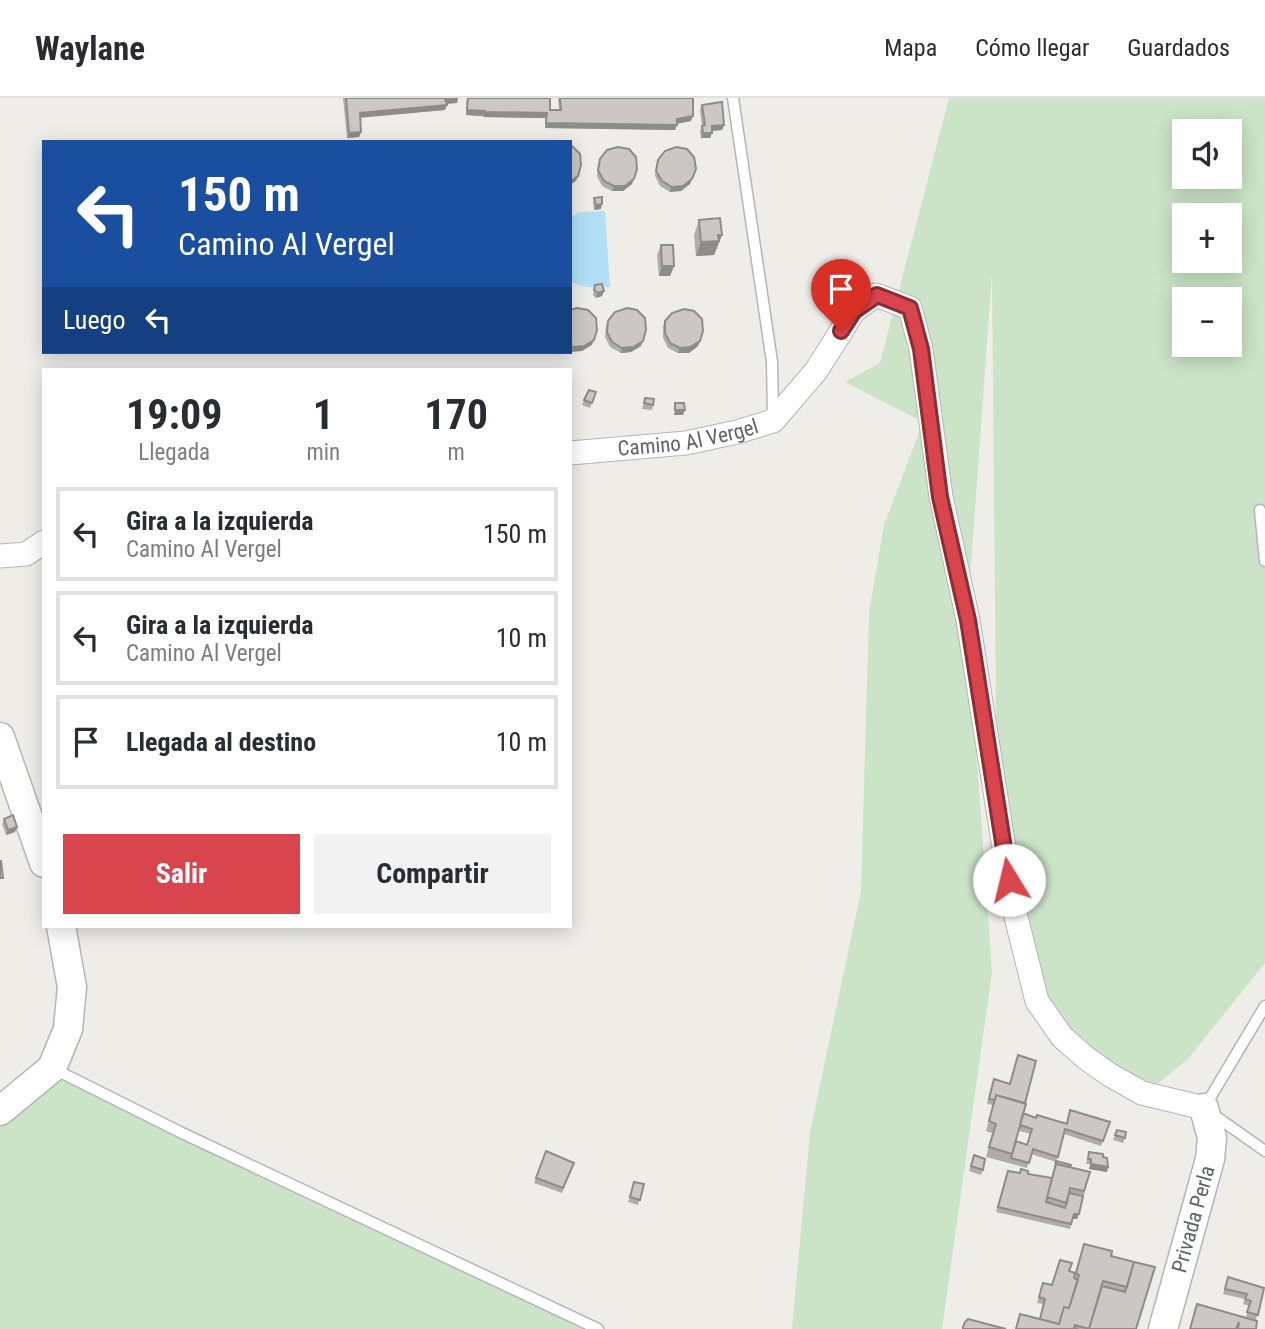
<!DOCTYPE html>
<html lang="es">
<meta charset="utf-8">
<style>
body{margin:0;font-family:"Roboto Condensed",sans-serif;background:#f2f2f3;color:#2b2b33;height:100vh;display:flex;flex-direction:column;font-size:26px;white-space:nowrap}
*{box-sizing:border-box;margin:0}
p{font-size:23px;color:#7c7c81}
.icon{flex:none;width:38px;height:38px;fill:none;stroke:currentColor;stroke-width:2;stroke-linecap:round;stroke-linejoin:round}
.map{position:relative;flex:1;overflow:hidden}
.panel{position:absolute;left:42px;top:270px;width:530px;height:560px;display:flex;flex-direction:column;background:#fff;border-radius:0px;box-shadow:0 4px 18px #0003}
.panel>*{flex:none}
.banner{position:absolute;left:42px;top:42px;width:530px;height:214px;border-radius:0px;box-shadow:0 4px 18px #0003;background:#1a4fa0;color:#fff;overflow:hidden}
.tools{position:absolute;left:1172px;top:21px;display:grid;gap:14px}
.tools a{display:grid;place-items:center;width:70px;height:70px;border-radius:0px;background:#fff;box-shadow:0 4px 18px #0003;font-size:35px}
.pin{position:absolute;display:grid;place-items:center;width:60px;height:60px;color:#fff;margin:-72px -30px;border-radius:50% 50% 50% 0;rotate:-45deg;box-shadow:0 0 7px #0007}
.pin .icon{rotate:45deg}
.me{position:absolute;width:77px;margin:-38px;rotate:351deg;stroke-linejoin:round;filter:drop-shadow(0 0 5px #0008)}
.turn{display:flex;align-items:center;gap:24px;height:147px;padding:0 21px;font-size:32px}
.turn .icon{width:91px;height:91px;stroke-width:2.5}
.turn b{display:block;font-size:49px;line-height:60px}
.then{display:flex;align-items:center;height:66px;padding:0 21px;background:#0003;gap:14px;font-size:26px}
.eta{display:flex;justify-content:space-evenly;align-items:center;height:119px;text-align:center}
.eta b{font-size:42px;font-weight:700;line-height:49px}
.cta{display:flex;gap:14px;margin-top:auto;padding:14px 21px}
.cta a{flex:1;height:80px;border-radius:0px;background:#d8454c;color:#fff;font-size:28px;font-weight:700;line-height:80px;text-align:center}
.cta a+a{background:#f2f2f3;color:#2b2b33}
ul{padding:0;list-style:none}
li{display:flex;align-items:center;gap:21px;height:94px;margin:0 14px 10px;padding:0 7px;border:4px solid #e1e1e2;border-radius:0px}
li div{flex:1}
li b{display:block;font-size:26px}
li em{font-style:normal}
header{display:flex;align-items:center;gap:42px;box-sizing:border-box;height:98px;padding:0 35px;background:#fff;border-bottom:2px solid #e1e1e2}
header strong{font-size:33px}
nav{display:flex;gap:38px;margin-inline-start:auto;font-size:24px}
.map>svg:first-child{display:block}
</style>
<header>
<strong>Waylane</strong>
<nav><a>Mapa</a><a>Cómo llegar</a><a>Guardados</a></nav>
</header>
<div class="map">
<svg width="1265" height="1231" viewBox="0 0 1265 1231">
<rect width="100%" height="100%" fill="#efede8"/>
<!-- green -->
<path fill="#cbe4c7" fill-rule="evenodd" d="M949,0H1265V865L1188,961L1150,992L1112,973L1039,901L997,719L992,176L967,522L992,874L942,1231H792L810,1034L861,793L869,515L884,427L923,324L845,284L880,265ZM1185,33H1230V79H1185ZM1185,117H1230V163H1185ZM1185,201H1230V247H1185Z
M42,967L586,1231H0V1004Z"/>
<!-- water -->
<path fill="#b1e0f6" d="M605,113L610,189C596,189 582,191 571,183L570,119L580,114Z"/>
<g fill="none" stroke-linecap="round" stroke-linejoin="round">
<!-- service casing -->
<g stroke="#b3b5b8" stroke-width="13">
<path id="service" d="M733,0L772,264L773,317
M1260,412L1265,463
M1265,908L1204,1010L1265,1053
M52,970L180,1034L598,1231"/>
</g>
<!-- minor casing -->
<g stroke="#b3b5b8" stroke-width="25">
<g id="minor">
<path id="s1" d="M570,355L686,345L737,334L773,323L816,273L854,213L876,197L910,210L921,251L941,399L968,522L1013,807L1037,903L1062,939L1086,960L1110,977L1142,995L1204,1010"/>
<path d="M0,458L26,456L44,444"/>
</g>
</g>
<!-- tertiary casing -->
<g stroke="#b3b5b8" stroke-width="31">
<g id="tertiary">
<path d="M0,639L44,765"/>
<path d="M0,1013L52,970L68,931L72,889L61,828"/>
<path id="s2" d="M1163,1231L1210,1061L1212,1040L1204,1010"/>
</g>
</g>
<!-- service -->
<use href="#service" stroke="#fff" stroke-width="10"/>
<!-- minor -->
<use href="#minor" stroke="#fff" stroke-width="23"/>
<!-- tertiary -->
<use href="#tertiary" stroke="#fff" stroke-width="28"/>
</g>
<!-- wall -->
<path fill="#afaca9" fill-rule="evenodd" d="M343,0H458L457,5L446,6L445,12L360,19L361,34L359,39L347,40Z
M468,0L550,12H559L558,0H693L691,23L677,26L675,32L545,30V20L483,19V18L466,17V4Z
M702,7L724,27L722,32L712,33L710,40H701L700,33L702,28L700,12Z
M600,61L632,86L623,93H612L602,88L597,78L598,66Z
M658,62L692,81L690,86L681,93L670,94L660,88L655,78L656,67Z
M594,100L601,111L594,112L593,105Z
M699,122L722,137L714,157L696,158L694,137Z
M661,147L674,168L670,178H659L657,157Z
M595,187L602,198L596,200L593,197Z
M608,223L641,248L631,254L621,255L610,249L605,239L606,228Z
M665,223L698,248L689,255H678L668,250L663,240V228Z
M589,292L596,294L590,310L582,307Z
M645,300L653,307L652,312L642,311Z
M4,721L15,734L6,737L2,726Z
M1018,957L1023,1015L1036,1020L1066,1026L1110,1024L1101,1048L1064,1036L1056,1064L1031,1056L1027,1070L986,1059L992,1035L986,1033L993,1007L987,1006L992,986H1010ZM1019,1033L1031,1036L1027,1047L1016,1043Z
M1115,1037L1125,1040L1123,1045L1113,1042Z
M546,1053L574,1065L562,1095L534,1085Z
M1089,1054L1103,1059L1108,1069L1107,1074L1089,1071L1090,1066H1086Z
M974,1057L983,1072L981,1077L969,1073Z
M1056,1063L1070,1069L1090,1074L1079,1116L1077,1121H1073L1070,1131L996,1114L1006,1078L1019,1075L1021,1071L1028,1076L1051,1080Z
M634,1084L644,1086L638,1107L628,1104Z
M1084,1146L1111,1158L1134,1164L1136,1231H1015L1020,1216L1040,1221L1043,1206L1037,1205L1043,1185L1052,1187L1069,1173L1075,1175Z
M1228,1179L1264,1190L1256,1222L1246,1219L1249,1208L1243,1206L1245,1201L1223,1196Z"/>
<!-- shaded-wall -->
<path fill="#8e8c89" d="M458,0L457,5L443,6L445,1Z
M447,7L445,12L358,20L360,15Z
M467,12L485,13L483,18L466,17Z
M485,14L547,15L545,20L483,19Z
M693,18L691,23L675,26L677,21Z
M546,25L677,27L675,32L545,30Z
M724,27L722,32L710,33L712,28Z
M361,34L359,39L347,40L349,35Z
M703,35H712L710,40H701Z
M578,78L576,83L570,87V83Z
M634,81L632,86L623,93H612L614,88Z
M692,81L690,86L681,93L670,94L672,89Z
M602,106L601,111L594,112L596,107Z
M718,137H722L714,157L696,158L701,144Z
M662,168H674L670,178H659Z
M604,193L602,198L596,200L598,195Z
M594,242L592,247L582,253L571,254L573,249Z
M643,243L641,248L631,254L621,255L622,250Z
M700,243L698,248L689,255H678L680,250Z
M675,312H685L683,317H674Z
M17,729L15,734L6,737L8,732Z
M1091,1066L1108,1069L1107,1074L1089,1071Z
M1074,1116H1079L1077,1121H1072Z"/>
<!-- building -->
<path fill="#cbc8c4" stroke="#8e8c89" stroke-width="2" d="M346,0H458L445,1L447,7L360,15L361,34L349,35Z
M468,0H550V12H561L560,0H693V18L677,21V27L546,25L547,15L485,14V13L467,12Z
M722,4L724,27L712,28V35H703L702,28L705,27L702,7Z
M570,47L572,48L580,56L581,67L578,78L570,83Z
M618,49L629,51L636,59L637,71L634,81L625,88H614L604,83L598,72L600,61L607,52Z
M676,49L687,51L694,59L696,71L692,81L683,88L672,89L662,83L656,73L658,62L665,53Z
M602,99V106L596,107L594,100Z
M720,120L722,137H718L719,143L701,144L699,122Z
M661,147H673L674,168H662Z
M602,186L604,193L598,195L594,192L595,187Z
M577,210L588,212L596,220L597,232L594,242L584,248L573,249L570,248V212Z
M627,210L637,212L645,220L646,232L643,243L633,249L622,250L612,244L607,234L608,223L615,214Z
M684,211L694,213L702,221L703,233L700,243L690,249L680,250L670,245L665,235V223L672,215Z
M589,292L596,294L592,305L584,302Z
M645,300L654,301L653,307L644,305Z
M675,305H684L685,312H675Z
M13,717L17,729L8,732L4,721Z
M0,763H1L3,780H0Z
M1018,957L1036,963L1025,1005L996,997L995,1002L989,1001L994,981L1010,986Z
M996,997L1026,1006L1012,1056L989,1049L996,1026L989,1023Z
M1070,1012L1110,1024L1103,1043L1065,1031L1058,1059L1033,1051L1029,1065L1011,1060L1016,1043L1027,1047L1032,1031L1020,1027L1023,1015L1036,1020L1037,1017L1067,1026Z
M1117,1032L1126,1034L1125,1040L1115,1037Z
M546,1053L574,1065L563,1090L536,1080Z
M1089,1054L1103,1056V1059L1107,1060L1108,1069L1091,1066V1061H1088Z
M974,1057L985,1061L983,1072L971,1068Z
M1056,1063L1071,1067L1070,1069L1056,1066L1055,1069Z
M1056,1066L1090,1074L1084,1093L1070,1090L1067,1105L1047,1099Z
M1021,1071L1028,1073V1076L1052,1080L1046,1104L1065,1110L1069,1095L1083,1098L1079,1116H1074L1071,1126L998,1109L1008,1073L1020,1075Z
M634,1084L644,1086L640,1102L630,1099Z
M1084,1146L1112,1153L1111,1158L1134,1164L1127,1189L1103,1183L1089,1231L1075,1227L1074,1230L1078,1231H1016L1020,1216L1059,1226L1064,1209L1069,1210L1079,1177L1076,1175Z
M1060,1162L1072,1165L1069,1173L1075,1175L1074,1180L1078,1182L1069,1210L1064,1209L1059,1226L1040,1221L1045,1201L1039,1199L1043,1185L1052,1187Z
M1134,1164L1155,1169L1136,1231H1089L1102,1188L1125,1194Z
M1228,1179L1264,1190L1258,1217L1247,1214L1251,1203L1245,1201L1247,1196L1225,1191Z
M1197,1206L1257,1223L1256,1231H1238L1239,1224L1236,1231H1190Z
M968,1221L1006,1231H963V1229L965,1224Z"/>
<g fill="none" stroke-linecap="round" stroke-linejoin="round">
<!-- route casing -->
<g stroke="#8c2d31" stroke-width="18">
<path id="route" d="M841,233L854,213L877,197L910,210L921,251L940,399L968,522L1009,782"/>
</g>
<!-- route -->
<use href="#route" stroke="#d8454c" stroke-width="12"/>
</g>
<g text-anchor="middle" stroke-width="6" stroke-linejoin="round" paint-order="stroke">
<!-- street labels -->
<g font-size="21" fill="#5f6366" stroke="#fff">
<text dy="7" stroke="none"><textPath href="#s1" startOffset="119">Camino Al Vergel</textPath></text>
<text dy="7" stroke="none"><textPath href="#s2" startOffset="114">Privada Perla</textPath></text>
</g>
</g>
</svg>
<div class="tools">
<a><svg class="icon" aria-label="sound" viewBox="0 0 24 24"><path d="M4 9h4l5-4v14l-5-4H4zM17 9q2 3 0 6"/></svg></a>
<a>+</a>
<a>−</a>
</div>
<div class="pin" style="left:841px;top:233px;background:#d93025"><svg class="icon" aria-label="arrive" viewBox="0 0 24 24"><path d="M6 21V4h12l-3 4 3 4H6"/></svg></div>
<svg class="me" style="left:1009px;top:782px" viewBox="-20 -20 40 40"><circle r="19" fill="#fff"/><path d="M0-13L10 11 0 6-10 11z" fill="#d8454c"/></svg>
<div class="banner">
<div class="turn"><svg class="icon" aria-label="left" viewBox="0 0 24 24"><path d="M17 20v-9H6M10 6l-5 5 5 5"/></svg><div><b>150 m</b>Camino Al Vergel</div></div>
<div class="then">Luego<svg class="icon" aria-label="left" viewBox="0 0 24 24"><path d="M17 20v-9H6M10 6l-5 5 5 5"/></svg></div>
</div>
<section class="panel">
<div class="eta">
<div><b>19:09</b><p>Llegada</p></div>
<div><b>1</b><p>min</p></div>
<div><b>170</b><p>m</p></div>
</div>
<ul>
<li><svg class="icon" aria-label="left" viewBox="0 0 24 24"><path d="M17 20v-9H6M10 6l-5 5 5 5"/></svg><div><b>Gira a la izquierda</b><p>Camino Al Vergel</p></div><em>150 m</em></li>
<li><svg class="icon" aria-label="left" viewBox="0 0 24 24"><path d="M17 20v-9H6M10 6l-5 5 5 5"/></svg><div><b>Gira a la izquierda</b><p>Camino Al Vergel</p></div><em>10 m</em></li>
<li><svg class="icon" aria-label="arrive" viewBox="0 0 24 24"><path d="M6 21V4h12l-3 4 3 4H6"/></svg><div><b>Llegada al destino</b></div><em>10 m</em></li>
</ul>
<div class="cta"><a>Salir</a><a>Compartir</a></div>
</section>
</div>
